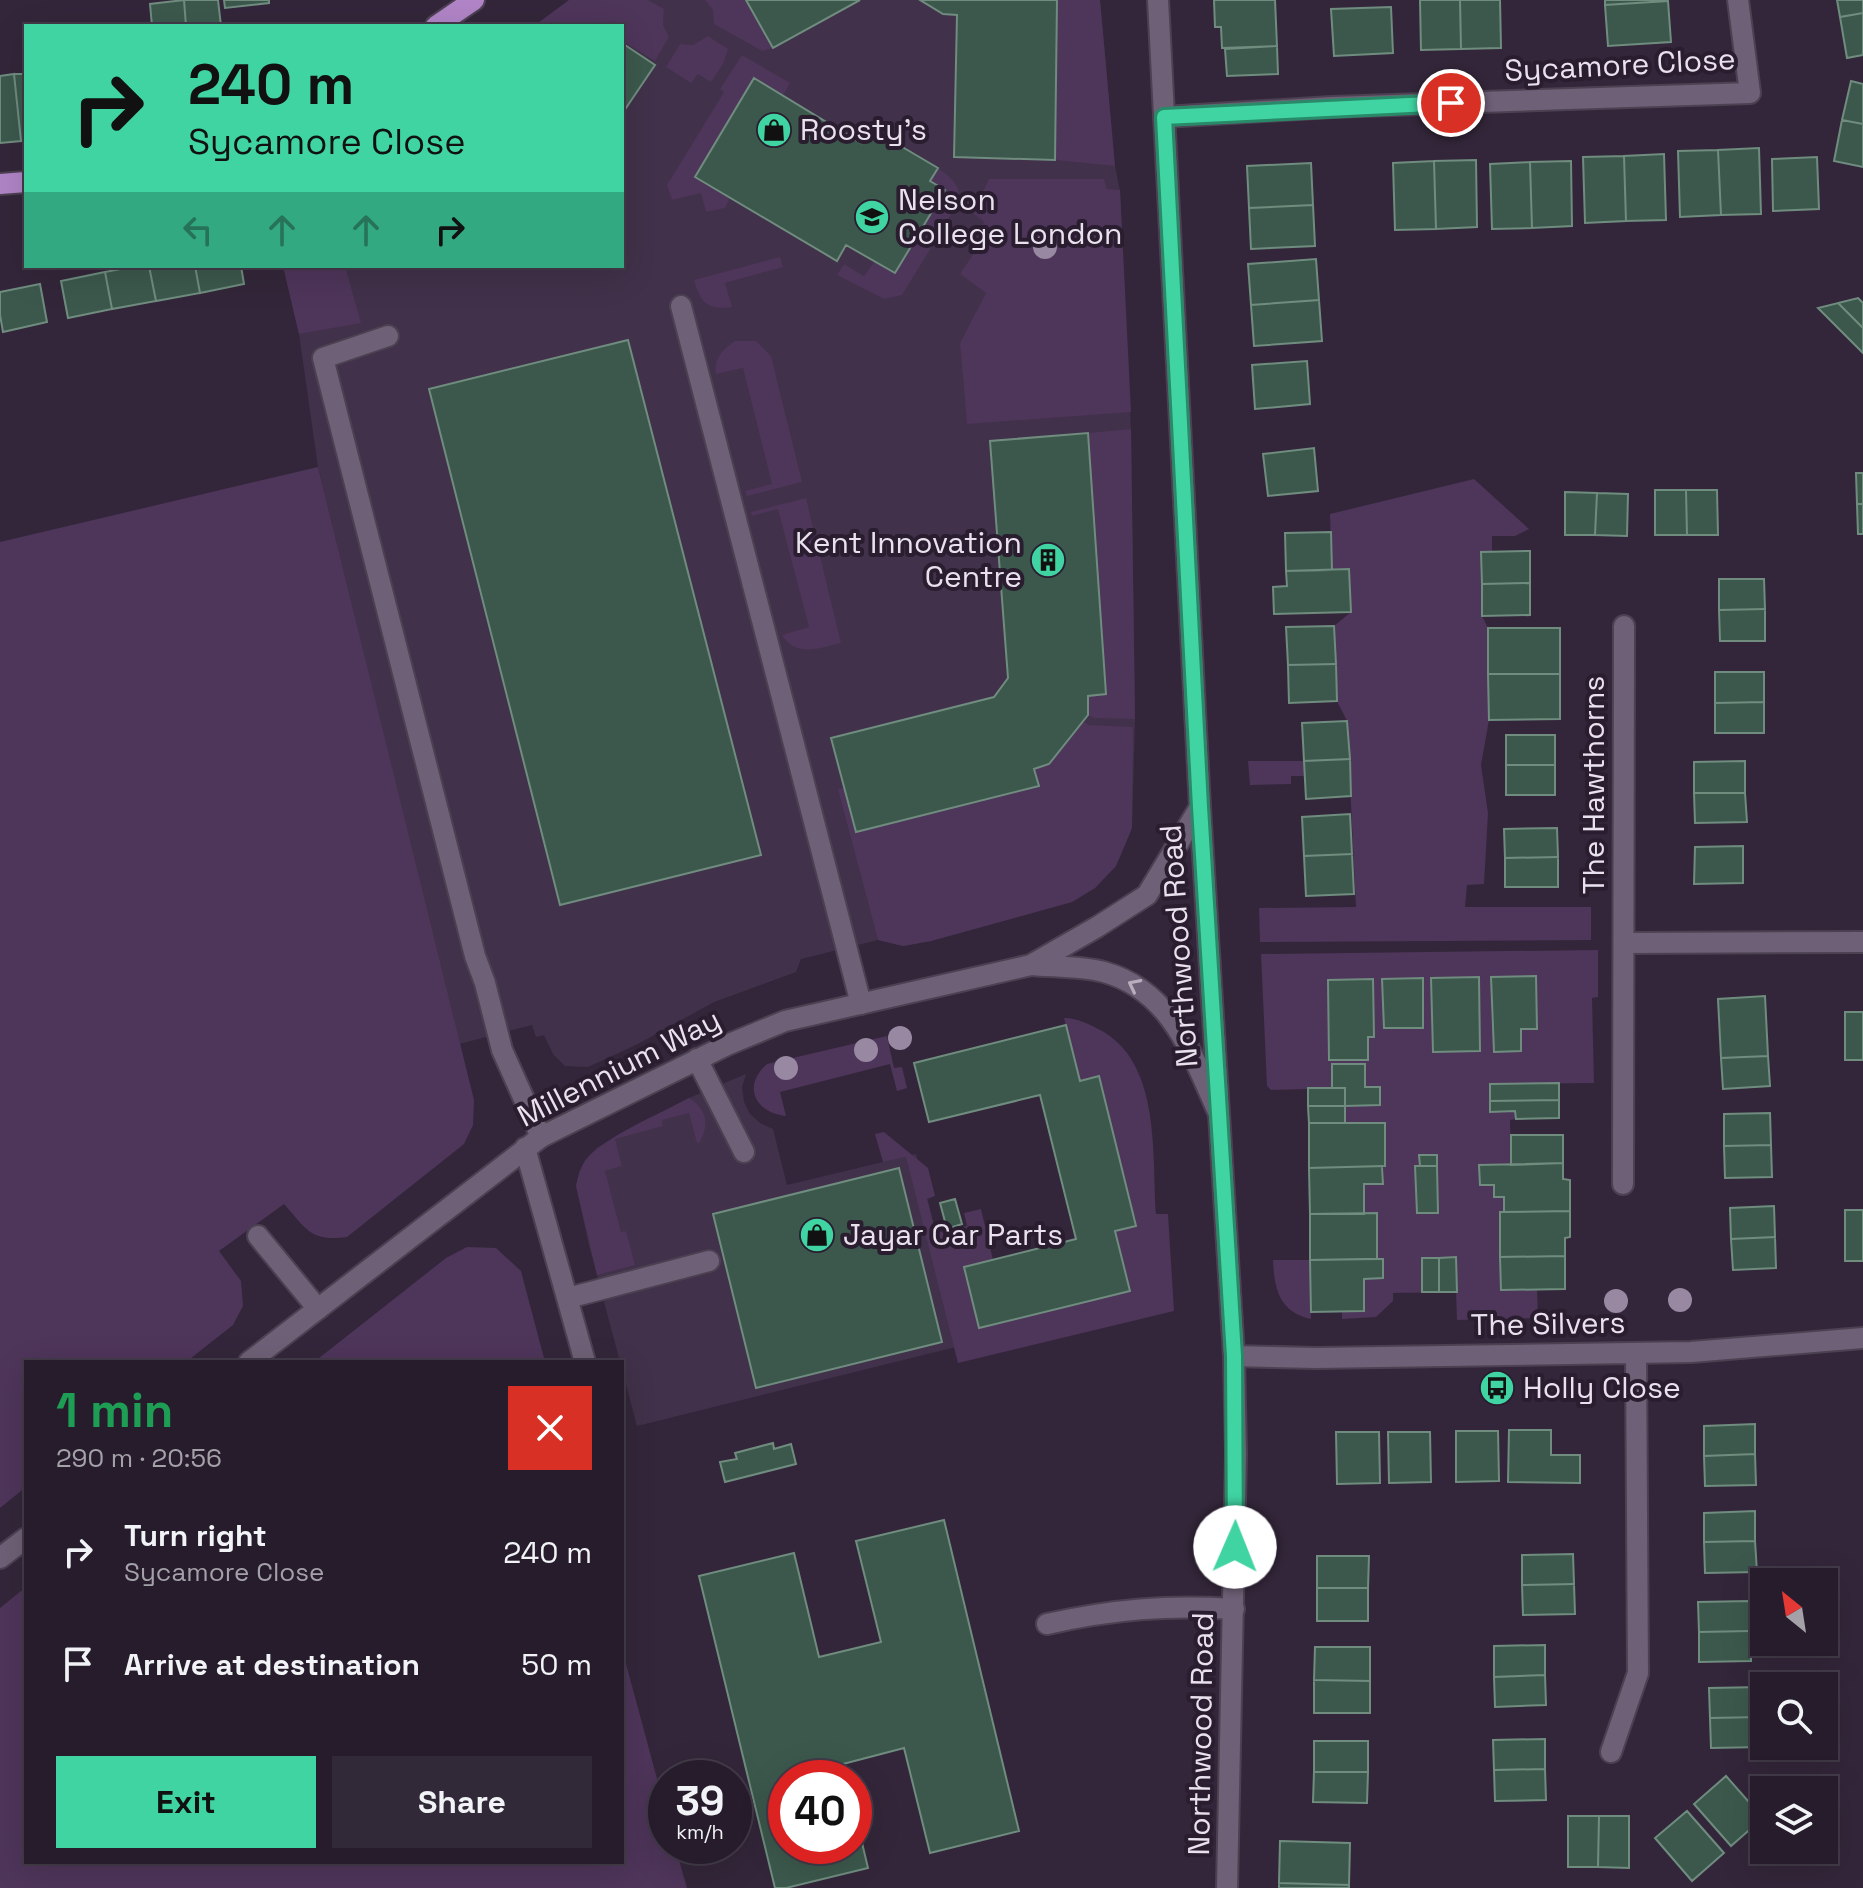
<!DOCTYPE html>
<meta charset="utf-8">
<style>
body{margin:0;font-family:"Space Grotesk",sans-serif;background:#322938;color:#f1f3f6;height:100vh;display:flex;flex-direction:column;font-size:30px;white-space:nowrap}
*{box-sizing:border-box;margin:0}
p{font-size:26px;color:#a4a1a9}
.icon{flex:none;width:44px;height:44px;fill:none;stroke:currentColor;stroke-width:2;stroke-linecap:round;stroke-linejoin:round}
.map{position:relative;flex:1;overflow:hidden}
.side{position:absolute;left:24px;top:1360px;width:600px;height:504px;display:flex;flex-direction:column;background:#261c2c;border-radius:0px;box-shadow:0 8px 32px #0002,0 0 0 2px #423a48}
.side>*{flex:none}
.guide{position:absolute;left:24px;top:24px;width:600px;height:244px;border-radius:0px;box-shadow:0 8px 32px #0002,0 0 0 2px #423a48;background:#3fd4a2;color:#111;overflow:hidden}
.needle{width:52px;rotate:330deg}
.controls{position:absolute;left:1750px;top:1568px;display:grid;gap:16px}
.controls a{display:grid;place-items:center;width:88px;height:88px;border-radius:0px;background:#261c2c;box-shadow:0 8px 32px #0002,0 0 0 2px #423a48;font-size:40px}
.speed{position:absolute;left:648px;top:1760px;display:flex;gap:16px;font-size:40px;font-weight:700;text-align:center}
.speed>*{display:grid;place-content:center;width:104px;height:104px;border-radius:50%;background:#261c2c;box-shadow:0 8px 32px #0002,0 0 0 2px #423a48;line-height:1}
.speed small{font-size:20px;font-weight:400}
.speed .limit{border:12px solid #d22;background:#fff;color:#111}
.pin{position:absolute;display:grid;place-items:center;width:68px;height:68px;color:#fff;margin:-34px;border:4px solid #fff;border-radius:50%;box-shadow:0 2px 8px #0007}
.me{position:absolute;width:88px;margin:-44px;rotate:1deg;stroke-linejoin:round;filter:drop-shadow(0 0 6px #0008)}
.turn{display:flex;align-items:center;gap:28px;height:168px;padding:0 32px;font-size:36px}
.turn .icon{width:104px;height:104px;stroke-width:2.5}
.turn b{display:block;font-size:56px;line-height:68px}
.lanes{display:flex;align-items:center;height:76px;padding:0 32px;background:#0003;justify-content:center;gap:40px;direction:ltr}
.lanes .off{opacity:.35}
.round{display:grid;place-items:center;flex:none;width:84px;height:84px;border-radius:0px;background:#322938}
.head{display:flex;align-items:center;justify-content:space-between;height:136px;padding:0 32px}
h1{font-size:48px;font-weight:700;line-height:60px;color:#1e9e55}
.primary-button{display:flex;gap:16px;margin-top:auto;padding:16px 32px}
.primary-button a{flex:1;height:92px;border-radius:0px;background:#3fd4a2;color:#111;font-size:32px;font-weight:700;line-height:92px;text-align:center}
.primary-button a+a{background:#322938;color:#f1f3f6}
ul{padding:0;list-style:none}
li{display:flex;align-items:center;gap:24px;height:112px;padding:0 32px}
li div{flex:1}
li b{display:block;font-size:30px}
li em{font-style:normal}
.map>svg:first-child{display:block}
</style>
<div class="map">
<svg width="1863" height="1888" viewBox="0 0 1863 1888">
<rect width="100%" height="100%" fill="#33263a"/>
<!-- built -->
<path fill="#41314a" d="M569,0H1100L1115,166L1120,191L1131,429L1135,719L1132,828L1116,866L1095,888L1072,902L931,941L903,946L878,940L801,959L796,972L714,1002L638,1044L588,1067L565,1066L553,1054L544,1035L536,1037L532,1025L459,1044L318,467L299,334L283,266H622V26H534Z
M746,1074L742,1087L744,1102L750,1114L760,1123L773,1129L787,1185L916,1154L964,1345L637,1426L589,1245L576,1186L579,1172L585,1160L598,1147L689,1098Z"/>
<!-- green -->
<path fill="#4e355a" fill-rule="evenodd" d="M569,0H648L664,9L663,25L669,37L655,61L624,42L622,44V26H534Z
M705,0H746L773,48L762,51L714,24L713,10Z
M1057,0H1100L1115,166L1055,160Z
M708,36L728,49L723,64L711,82L698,74L691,83L666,67L680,44L693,45Z
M742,55L790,83L783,96L753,79L695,177L730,198L725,208L706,212L701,193L672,200L667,185L724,92L720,89Z
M938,168C975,194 956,204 936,237L923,228L945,190L930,181Z
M989,179H1104L1107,189L1120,190L1131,412L967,424L960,343L986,293L960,274L986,235L980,230L984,222L973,213Z
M918,235L934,243L902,295L884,299L837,275L844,264L864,276L875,261L895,273Z
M780,257L783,267L725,283L732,307C708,311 700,302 694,280Z
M283,266H345L361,323L299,334Z
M735,341H756L771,356L802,482L747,496L745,491L772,484L743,368L716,374C713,359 723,349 735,341Z
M1131,429L1135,719L1094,718L1088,715V696L1105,693L1088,433Z
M318,467L474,1100L473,1125L464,1144L347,1237C311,1242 306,1229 284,1204L219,1251L241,1281L243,1306L233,1325L186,1362H26V1487L0,1508V542Z
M1474,479L1529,529L1515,536H1492V552H1481L1482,616L1488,628L1489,720L1481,765L1488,813L1484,884L1467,885L1465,907H1591V940L1260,942L1259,908L1356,907L1347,721L1337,701L1334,626L1351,612L1349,570H1332L1330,514Z
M806,498L841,643C820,648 796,658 782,635L809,627L778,509L752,516L751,512Z
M1083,721L1089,725L1133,727L1132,828L1116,866L1095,888L1072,902L931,941L903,946L878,940L838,789L844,788L857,832L1039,786L1034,769L1049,764Z
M1248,761H1304L1305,776H1291V784L1250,785Z
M1598,950V997L1592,998L1594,1083L1491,1084V1111H1515L1516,1119L1510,1120L1511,1165L1479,1166L1480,1185H1494L1495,1197H1504V1212H1500L1501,1289H1537L1538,1318L1457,1320L1456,1292L1393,1293V1301L1376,1317L1342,1319V1312L1364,1311V1279L1383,1278V1259H1377V1214H1364V1184H1383L1385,1123H1345L1344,1088L1271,1090L1267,1086L1261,954ZM1479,977L1480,1051L1433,1052L1431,978ZM1536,977L1537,1029L1492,1030L1491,978ZM1422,978L1423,1028H1384L1383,979ZM1373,979L1374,1036L1368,1037V1060H1329L1328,980Z
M1064,1018C1078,1018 1091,1025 1104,1032C1161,1067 1152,1156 1156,1214H1168L1174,1311L958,1363L906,1157L883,1162L875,1134L884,1132L928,1168L935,1196L927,1199L936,1233L967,1226L964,1213L981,1209L993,1260L964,1267L979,1328L1129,1291L1115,1231L1136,1226L1080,1081Z
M887,1036L894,1068L902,1067L907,1088L897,1091L890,1064L780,1092L786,1116C755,1113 742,1086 767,1064Z
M689,1098C707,1109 710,1125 699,1143H697L689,1113L662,1120L663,1126L615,1139L622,1166L605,1171L621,1232L626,1231L635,1265L597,1275L576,1186C578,1177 580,1169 585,1161C600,1139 663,1112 689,1098Z
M467,1247L496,1248L521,1271L545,1362H314L446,1258Z
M1273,1260H1310L1311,1319C1279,1312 1274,1288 1273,1260Z
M26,1587V1862H622V1649L666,1812V1846H675L687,1888H0V1608Z"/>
<!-- building -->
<path fill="#3c584c" stroke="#6f8c7f" stroke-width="2" d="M184,0H218L221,26H186Z
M184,0L186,26H152L150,4Z
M224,0H269V3L225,8Z
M746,0H860L773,48Z
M920,0H1057L1055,160L954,157L957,15L943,14Z
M1214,0H1275L1277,46L1222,48L1221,27H1215Z
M1420,0H1460L1461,49L1421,50Z
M1460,0H1500L1501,48L1461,49Z
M1605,0H1668V1L1605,5Z
M1837,0H1863V13L1840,17Z
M1668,1L1671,42L1608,46L1605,5Z
M1391,7L1393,53L1334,56L1331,9Z
M1863,13V55L1847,58L1840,17Z
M625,45L655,65L624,111L622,109V49Z
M1277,46L1278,74L1227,76L1225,49Z
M14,74L21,141L0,143V76Z
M14,74H26V141H21Z
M754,78L861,143L870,128L938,168L930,181L945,190L895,273L846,245L837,261L695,177Z
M1851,81L1863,84V124L1842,120Z
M1842,120L1863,124V167L1834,161Z
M1759,148L1761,214L1721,215L1718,150Z
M1718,150L1721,215L1680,217L1678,151Z
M1664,154L1666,220L1626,221L1624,156Z
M1624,156L1626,221L1585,223L1583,157Z
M1817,157L1819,209L1773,211L1772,159Z
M1476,160L1477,227L1436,229L1434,161Z
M1434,161L1436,229L1395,230L1393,163Z
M1571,161L1572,226L1532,228L1530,162Z
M1530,162L1532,228L1492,229L1490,164Z
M1311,163L1313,205L1249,208L1247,166Z
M1313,205L1315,246L1251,249L1249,208Z
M1316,259L1319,300L1251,305L1248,264Z
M136,266H149L156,301L112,309L105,272Z
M149,266H195L200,293L156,301Z
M195,266H241L244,284L200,293Z
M105,272L112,309L68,318L61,281Z
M40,284L47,322L3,332L0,315V292Z
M1858,298L1863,303V328L1838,303Z
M1319,300L1322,341L1254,346L1251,305Z
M1838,303L1863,328V353L1818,308Z
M628,340L761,855L560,905L429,389Z
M1307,361L1310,404L1255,409L1252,365Z
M1088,433L1106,694L1088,696V715L1049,764L1034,769L1039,786L856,832L831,738L994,697L1008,678L990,441Z
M1314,448L1318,491L1268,496L1263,454Z
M1856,473H1863V504H1857Z
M1655,490H1686L1687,535H1655Z
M1686,490H1717L1718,535H1687Z
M1565,492L1597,493L1595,535H1565Z
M1597,493L1628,494L1627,536L1595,535Z
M1857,504H1863V534H1858Z
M1331,532L1332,570L1286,571L1285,533Z
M1530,551V583L1482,584L1481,552Z
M1349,569L1351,612L1274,614L1273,587L1287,586L1286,571Z
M1719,579H1764L1765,609L1719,610Z
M1530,583V615L1482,616V584Z
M1765,609V641H1720L1719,610Z
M1334,626L1336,664L1288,665L1286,627Z
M1488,628H1560V674H1488Z
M1336,664L1337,701L1289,703L1288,665Z
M1715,672H1764V702L1715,703Z
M1488,674H1560V719L1489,720Z
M1764,702V733H1715V703Z
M1347,721L1350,759L1304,761L1302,723Z
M1506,735H1555V765H1506Z
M1350,759L1351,796L1306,799L1304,761Z
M1745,761V793H1694V762Z
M1506,765H1555V795H1506Z
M1694,793H1745L1747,822L1695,823Z
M1350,814L1352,854L1304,856L1302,817Z
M1557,828L1558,857L1505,858L1504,829Z
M1743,846V883L1694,884L1695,847Z
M1352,854L1354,894L1306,896L1304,856Z
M1558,857V887H1505V858Z
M1536,976L1537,1029H1521V1051L1494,1052L1491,977Z
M1479,977L1480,1051L1433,1052L1431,978Z
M1423,978V1028H1384L1382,979Z
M1373,979L1374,1037H1368V1060H1329L1328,980Z
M1765,996L1768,1056L1721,1058L1718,999Z
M1845,1012H1863V1060H1845Z
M1066,1025L1080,1081L1099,1076L1136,1226L1115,1231L1130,1291L979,1328L964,1267L1076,1239L1040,1095L929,1122L914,1063Z
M1768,1056L1770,1086L1723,1089L1721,1058Z
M1332,1064H1365V1087H1380V1105L1345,1106V1088H1332Z
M1559,1083V1100L1490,1101V1084Z
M1308,1088H1345V1106H1308Z
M1559,1100V1118L1516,1119L1515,1111L1490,1112V1101Z
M1308,1106H1345V1123H1309Z
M1770,1113L1771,1145L1724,1146V1114Z
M1309,1123H1385V1166L1309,1168Z
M1511,1135H1563V1163L1511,1165Z
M1771,1145L1772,1177L1725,1178L1724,1146Z
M1419,1155H1437V1166H1420Z
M1563,1163V1179L1570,1180V1211L1504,1212V1197H1494V1185H1480L1479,1165Z
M1382,1166L1383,1184H1364V1214H1310L1309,1168Z
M1415,1166H1437L1438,1213H1417Z
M899,1168L942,1342L756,1388L713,1214Z
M955,1199L962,1224L947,1229L940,1203Z
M1774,1206L1775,1237L1731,1239L1730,1208Z
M1845,1210H1863V1261H1845Z
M1570,1211V1237L1565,1238V1256L1500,1257V1212Z
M1377,1213V1259L1310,1260V1214Z
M1775,1237L1776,1268L1733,1270L1731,1239Z
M1565,1256V1289L1501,1290L1500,1257Z
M1456,1257L1457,1292H1439V1258Z
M1422,1258H1439V1292H1422Z
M1364,1259H1383V1278L1364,1279V1311L1311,1312L1310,1260Z
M1755,1424V1454L1704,1456V1426Z
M1509,1430H1551V1455H1580V1483L1508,1482Z
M1456,1431H1498L1499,1481L1456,1482Z
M1336,1432H1379L1380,1483L1337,1484Z
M1388,1432H1430L1431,1482L1389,1483Z
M773,1443L774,1449L791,1444L796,1464L725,1482L720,1462L737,1459L735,1453Z
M1755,1454L1756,1485L1705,1486L1704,1456Z
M1755,1511V1541L1704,1542V1513Z
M944,1520L1019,1831L930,1853L904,1748L843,1764L847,1778H786V1846H854V1809L868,1868L786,1888H775L699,1576L794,1553L819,1657L881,1642L856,1541Z
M1755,1541L1757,1572L1705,1573L1704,1542Z
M1573,1554L1574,1584L1522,1585V1555Z
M1317,1556H1369L1368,1588H1317Z
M1574,1584L1575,1614L1523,1615L1522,1585Z
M1317,1588H1368V1621H1317Z
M1749,1601L1750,1631L1699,1632L1698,1602Z
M1750,1631L1751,1661L1699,1662V1632Z
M1545,1645V1675L1494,1677V1646Z
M1315,1647H1370V1681L1314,1680Z
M1545,1675L1546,1705L1495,1707L1494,1677Z
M1314,1680L1370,1681V1713H1314Z
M1761,1687L1762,1717L1710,1718L1709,1688Z
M1762,1717V1747L1711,1748L1710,1718Z
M1545,1739V1769L1494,1770L1493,1740Z
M1314,1741H1368V1772H1314Z
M1545,1769L1546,1800L1495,1801L1494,1770Z
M1314,1772H1368L1367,1803L1313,1802Z
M1726,1776L1763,1818L1731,1846L1694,1804Z
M1687,1811L1724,1853L1692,1881L1655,1838Z
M1568,1816H1599L1598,1867H1568Z
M1599,1816H1629V1868L1598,1867Z
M1280,1841L1350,1843L1349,1885L1279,1883Z
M1279,1883L1349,1885V1888H1279Z"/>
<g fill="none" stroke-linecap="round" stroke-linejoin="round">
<!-- service casing -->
<g stroke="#4c4152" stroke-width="24">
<path id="service" d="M681,306L861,1004
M388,336L323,358L475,956L485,983L502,1050L541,1137
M697,1059L744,1152
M525,1148L585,1362
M258,1236L318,1309
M568,1298L709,1261
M1047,1624C1115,1609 1165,1605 1234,1609"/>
</g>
<!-- minor casing -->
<g stroke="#4c4152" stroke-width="24">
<path id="minor" d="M1164,117L1332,107L1750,93L1738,0
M1625,943L1863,942
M1031,965C1054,967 1081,966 1104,972C1172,991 1192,1055 1219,1114
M1623,1184L1624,626
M1234,1356L1316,1358L1691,1352L1863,1338
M249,1362L541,1137L727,1045L785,1021L1031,965L1097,927L1147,895L1200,807
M0,1558L26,1538
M1611,1752L1638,1673L1636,1353"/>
</g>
<!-- tertiary casing -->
<g stroke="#4c4152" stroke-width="24">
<path id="tertiary" d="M1158,0L1200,807L1234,1356L1236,1454L1227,1888"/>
</g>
<!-- primary casing -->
<g stroke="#4c4152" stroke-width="24">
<path id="primary" d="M436,26L474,0
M0,184L26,182"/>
</g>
<!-- service -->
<use href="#service" stroke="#6e6076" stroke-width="20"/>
<!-- minor -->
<use href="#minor" stroke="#6e6076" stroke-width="20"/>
<!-- tertiary -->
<use href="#tertiary" stroke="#6e6076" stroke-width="20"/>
<!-- primary -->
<use href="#primary" stroke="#b084c6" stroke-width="20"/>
</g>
<!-- trees -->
<g fill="#9888a1">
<circle cx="1045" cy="247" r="12"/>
<circle cx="900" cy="1038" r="12"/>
<circle cx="866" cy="1050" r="12"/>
<circle cx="786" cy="1068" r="12"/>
<circle cx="1680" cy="1300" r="12"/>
<circle cx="1616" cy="1301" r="12"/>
</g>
<!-- one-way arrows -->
<defs><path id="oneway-chevron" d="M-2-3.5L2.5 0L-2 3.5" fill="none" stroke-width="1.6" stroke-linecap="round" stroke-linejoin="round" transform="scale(2)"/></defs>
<use stroke="#b8adbd" href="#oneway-chevron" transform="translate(1134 985) rotate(-153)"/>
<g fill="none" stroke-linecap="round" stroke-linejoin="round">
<!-- route casing -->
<g stroke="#298a69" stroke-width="20">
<path id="route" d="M1235,1547L1234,1356L1200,807L1164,117L1451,103"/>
</g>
<!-- route -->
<use href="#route" stroke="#3fd4a2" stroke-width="14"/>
</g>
<!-- icons -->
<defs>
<g id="shop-disc" transform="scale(1.8)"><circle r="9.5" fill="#3fd4a2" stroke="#291d2f"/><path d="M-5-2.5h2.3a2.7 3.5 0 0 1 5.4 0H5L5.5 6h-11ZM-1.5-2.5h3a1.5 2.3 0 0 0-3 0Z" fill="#111"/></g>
<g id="university-disc" transform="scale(1.8)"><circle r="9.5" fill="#3fd4a2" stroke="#291d2f"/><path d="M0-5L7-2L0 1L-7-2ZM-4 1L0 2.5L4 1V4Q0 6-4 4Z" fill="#111"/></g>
<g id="building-disc" transform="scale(1.8)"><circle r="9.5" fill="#3fd4a2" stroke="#291d2f"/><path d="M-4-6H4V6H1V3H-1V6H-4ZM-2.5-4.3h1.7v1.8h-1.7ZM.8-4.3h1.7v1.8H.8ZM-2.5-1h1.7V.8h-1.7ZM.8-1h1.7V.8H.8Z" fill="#111"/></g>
<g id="bus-disc" transform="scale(1.8)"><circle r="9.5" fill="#3fd4a2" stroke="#291d2f"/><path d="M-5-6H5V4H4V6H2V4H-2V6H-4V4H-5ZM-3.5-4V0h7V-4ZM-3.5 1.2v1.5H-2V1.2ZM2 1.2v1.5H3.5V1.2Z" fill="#111"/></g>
</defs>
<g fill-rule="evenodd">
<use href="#shop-disc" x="774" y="130"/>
<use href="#university-disc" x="872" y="217"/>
<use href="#building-disc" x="1048" y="560"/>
<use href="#shop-disc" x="817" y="1235"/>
<use href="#bus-disc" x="1497" y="1388"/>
</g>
<g text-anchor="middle" stroke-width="8" stroke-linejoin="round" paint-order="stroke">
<!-- street labels -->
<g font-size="30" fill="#e9e1ed" stroke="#291d2f">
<text transform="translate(1620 65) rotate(-3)" y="10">Sycamore Close</text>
<text transform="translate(1594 785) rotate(-90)" y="10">The Hawthorns</text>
<text transform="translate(1179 946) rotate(-94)" y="10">Northwood Road</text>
<text transform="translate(619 1068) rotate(-27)" y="10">Millennium Way</text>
<text transform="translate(1548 1324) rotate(-1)" y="10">The Silvers</text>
<text transform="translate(1201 1734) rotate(-89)" y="10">Northwood Road</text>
</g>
<!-- poi labels -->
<g font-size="30" fill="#e9e1ed" stroke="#291d2f" text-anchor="start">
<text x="800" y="140">Roosty's</text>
<text x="898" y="210">Nelson<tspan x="898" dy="34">College London</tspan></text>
<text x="1022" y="553" text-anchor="end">Kent Innovation<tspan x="1022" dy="34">Centre</tspan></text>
<text x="843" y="1245">Jayar Car Parts</text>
<text x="1523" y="1398">Holly Close</text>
</g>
</g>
</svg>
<div class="controls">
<a><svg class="needle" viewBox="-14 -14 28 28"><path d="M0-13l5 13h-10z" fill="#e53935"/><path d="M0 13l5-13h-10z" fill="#a4a1a9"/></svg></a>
<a><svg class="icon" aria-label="search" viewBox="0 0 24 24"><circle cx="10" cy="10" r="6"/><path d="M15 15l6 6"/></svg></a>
<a><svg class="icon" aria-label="layers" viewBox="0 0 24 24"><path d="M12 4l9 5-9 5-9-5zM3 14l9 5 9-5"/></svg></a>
</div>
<div class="speed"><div>39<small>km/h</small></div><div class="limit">40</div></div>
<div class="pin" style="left:1451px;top:103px;background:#d93025"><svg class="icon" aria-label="arrive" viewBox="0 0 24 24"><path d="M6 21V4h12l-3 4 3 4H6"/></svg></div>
<svg class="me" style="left:1235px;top:1547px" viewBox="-20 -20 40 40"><circle r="19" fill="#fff"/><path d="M0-13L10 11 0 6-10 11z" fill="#3fd4a2"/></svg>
<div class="guide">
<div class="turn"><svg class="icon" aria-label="right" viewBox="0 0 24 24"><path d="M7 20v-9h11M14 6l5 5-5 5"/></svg><div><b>240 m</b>Sycamore Close</div></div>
<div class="lanes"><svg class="icon off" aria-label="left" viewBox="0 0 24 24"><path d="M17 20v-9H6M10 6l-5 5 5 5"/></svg><svg class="icon off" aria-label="ahead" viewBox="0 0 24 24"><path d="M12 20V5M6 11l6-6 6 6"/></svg><svg class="icon off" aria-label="ahead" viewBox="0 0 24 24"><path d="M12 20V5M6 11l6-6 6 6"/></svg><svg class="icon" aria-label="right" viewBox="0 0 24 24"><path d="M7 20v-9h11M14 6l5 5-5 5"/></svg></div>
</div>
<section class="side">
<div class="head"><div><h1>1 min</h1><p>290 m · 20:56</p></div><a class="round" style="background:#d93025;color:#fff"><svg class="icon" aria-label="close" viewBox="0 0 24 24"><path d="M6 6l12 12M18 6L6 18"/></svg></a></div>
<ul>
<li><svg class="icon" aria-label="right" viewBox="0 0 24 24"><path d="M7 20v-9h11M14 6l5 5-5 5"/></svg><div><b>Turn right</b><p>Sycamore Close</p></div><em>240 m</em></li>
<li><svg class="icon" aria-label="arrive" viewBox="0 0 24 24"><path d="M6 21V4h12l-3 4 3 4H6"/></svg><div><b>Arrive at destination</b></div><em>50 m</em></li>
</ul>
<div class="primary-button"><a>Exit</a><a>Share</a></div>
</section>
</div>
